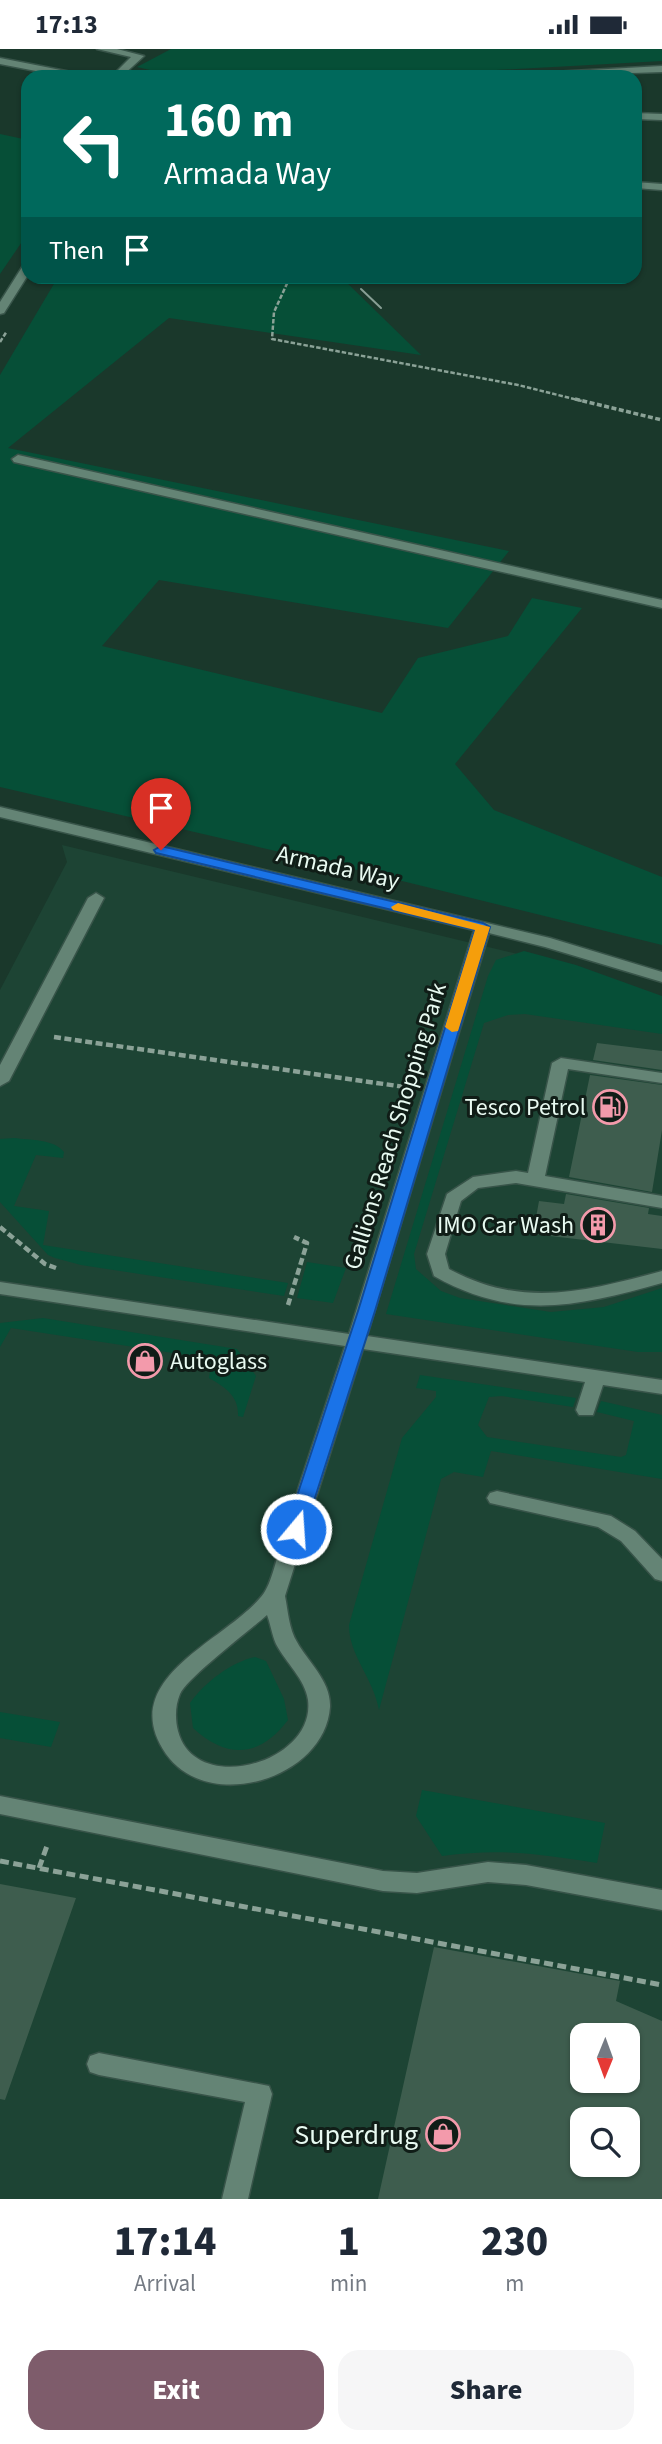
<!DOCTYPE html>
<style>
body{margin:0;font-family:"Source Sans 3",sans-serif;background:#f6f6f7;color:#1f2937;height:100vh;display:flex;flex-direction:column;font-size:26px;white-space:nowrap}
*{box-sizing:border-box;margin:0}
p{font-size:23px;color:#747a83}
.icon{flex:none;width:38px;height:38px;fill:none;stroke:currentColor;stroke-width:2;stroke-linecap:round;stroke-linejoin:round}
.map{position:relative;height:2150px;overflow:hidden}
.panel{display:flex;flex-direction:column;background:#fff;flex:1}
.panel>*{flex:none}
.guide{position:absolute;left:21px;top:21px;width:621px;height:214px;border-radius:21px;box-shadow:0 2px 5px #0004;background:#00695c;color:#fff;overflow:hidden}
.needle{width:46px;rotate:181deg}
.tools{position:absolute;left:570px;top:1974px;display:grid;gap:14px}
.tools a{display:grid;place-items:center;width:70px;height:70px;border-radius:14px;background:#fff;box-shadow:0 2px 5px #0004;font-size:35px}
.pin{position:absolute;display:grid;place-items:center;width:60px;height:60px;color:#fff;margin:-72px -30px;border-radius:50% 50% 50% 0;rotate:-45deg;box-shadow:0 0 7px #0007}
.pin .icon{rotate:45deg}
.me{position:absolute;width:77px;margin:-38px;rotate:18deg;stroke-linejoin:round;filter:drop-shadow(0 0 5px #0008)}
.turn{display:flex;align-items:center;gap:24px;height:147px;padding:0 28px;font-size:32px}
.turn .icon{width:91px;height:91px;stroke-width:2.5}
.turn b{display:block;font-size:49px;line-height:60px}
.then{display:flex;align-items:center;height:66px;padding:0 28px;background:#0003;gap:14px;font-size:26px}
.eta{display:flex;justify-content:space-evenly;align-items:center;height:119px;text-align:center}
.eta b{font-size:42px;font-weight:800;line-height:49px}
.primary-button{display:flex;gap:14px;margin-top:auto;padding:14px 28px}
.primary-button a{flex:1;height:80px;border-radius:21px;background:#7e5c6b;color:#fff;font-size:28px;font-weight:800;line-height:80px;text-align:center}
.primary-button a+a{background:#f6f6f7;color:#1f2937}
.status{display:flex;justify-content:space-between;align-items:center;height:49px;padding:0 35px;background:#fff;direction:ltr}
.status svg{height:19px;fill:currentColor}
.map>svg:first-child{display:block}
</style>
<div class="status"><b>17:13</b><svg viewBox="0 0 49 12"><path d="M0 12V9h3v3zM5 12V6h3v6zM10 12V3h3v9zM15 12V0h3v12zM26 1h20v11H26zM47 4h2v5h-2z"/></svg></div>
<div class="map">
<svg width="662" height="2150" viewBox="0 0 662 2150">
<rect width="100%" height="100%" fill="#1a382b"/>
<!-- built -->
<path fill="#1d4434" fill-rule="evenodd" d="M62,796L522,906L662,957V2150H0V941L67,813ZM583,1986H628V2032H583ZM583,2070H628V2116H583Z"/>
<!-- green -->
<path fill="#064f37" d="M171,0H662V12L368,28L163,24L137,18Z
M0,85L28,91V184L0,225Z
M58,228H341L421,306L169,269L8,399L509,502L448,579L159,531L102,597L382,664L418,609L508,587L532,549L582,559L455,715L494,761L662,828V896L345,818L0,738V326Z
M524,902L576,916L662,947V985L525,965L508,966L484,974L414,1205L416,1220L441,1242L460,1249L551,1263L604,1258L662,1239V1303H638L386,1265L488,927L496,911Z
M14,1089C30,1091 54,1090 64,1103L63,1109L36,1106L14,1157L49,1162L43,1196L288,1234L284,1247L81,1216L55,1209L48,1206L0,1153V1090Z
M307,1213L346,1219L333,1254L297,1249Z
M43,1269L237,1300L256,1327L243,1368L238,1367C239,1347 225,1338 209,1329L212,1310L11,1279L0,1298V1274Z
M420,1326L576,1349L573,1358L502,1347L489,1348L478,1376L487,1388L621,1408L626,1406L634,1372L597,1363L601,1352L662,1366V1430L491,1402L483,1428L454,1423L441,1430L379,1661C373,1628 349,1607 349,1576L402,1389L436,1348V1342L416,1339Z
M255,1608L266,1612L284,1650L288,1671C260,1708 228,1711 193,1679L190,1654C204,1634 231,1613 255,1608Z
M0,1663L60,1673L51,1698L0,1689Z
M422,1741L605,1774L597,1814C540,1805 501,1799 442,1807L416,1767Z"/>
<!-- building -->
<path fill="#3e5d4e" fill-rule="evenodd" d="M597,994L662,1002V1021L593,1011Z
M590,1026L662,1036V1081L652,1143L569,1128Z
M566,1145L649,1159L648,1165L662,1167V1200L533,1185L539,1152L564,1155Z
M0,1835L76,1849L5,2051L0,2050Z
M434,1898L620,1932L616,1952L662,1972V2150H378ZM583,1986H628V2032H583ZM583,2070H628V2116H583Z"/>
<g fill="none" stroke-linecap="round" stroke-linejoin="round">
<!-- minor casing -->
<g stroke="#385449" stroke-width="3">
<path id="minor" d="M97,0H117L144,7L121,28H111L131,8Z
M0,9L81,25L86,28H67L0,15Z
M662,17V23L513,28L518,25Z
M635,64L662,65V71L635,70Z
M635,133L662,135V141L635,139Z
M28,214V226L4,264L0,265V253L24,215Z
M18,406L662,551V559L14,413L12,410Z
M0,758L550,889L662,923V933L545,898L489,884L367,1287L662,1331V1345L603,1336L593,1366H579L576,1361L585,1333L363,1300L285,1547C288,1562 289,1580 297,1593C308,1613 331,1632 330,1658C325,1730 208,1765 166,1705C113,1628 230,1591 264,1544C273,1531 279,1499 284,1483C304,1421 325,1359 345,1297L0,1245V1233L349,1285L474,881L0,768ZM267,1566C270,1573 272,1586 276,1595C286,1614 305,1630 308,1651C316,1714 195,1748 178,1682C175,1670 175,1657 180,1645C187,1629 249,1582 267,1566Z
M96,844L104,849L9,1032L0,1037V1016L88,849Z
M561,1009L662,1024V1034L568,1020L545,1127L662,1147V1159L516,1134L478,1139L461,1152L445,1205L449,1220C522,1260 587,1242 662,1222V1234C579,1257 515,1273 434,1227L427,1205L447,1145L473,1128L516,1122L528,1124L552,1014Z
M497,1442L611,1467L635,1482L662,1510V1532L655,1530L621,1492L598,1478L490,1454L487,1449L490,1444Z
M0,1747L383,1822L417,1824L488,1813L526,1816L662,1841V1861L526,1836L488,1833L417,1844L383,1842L0,1765Z
M99,2004L269,2037L272,2045L248,2150H222L245,2053L99,2026L90,2023L87,2015L90,2007Z"/>
</g>
<!-- path-far3 -->
<path stroke="#8ba297" stroke-width="2.5" stroke-dasharray="4.5 2" stroke-linecap="butt" d="M161,28H229
M415,28L494,23
M290,228L274,263L272,290L518,336L582,352
M0,293L7,282"/>
<!-- path-far2 -->
<path stroke="#8ba297" stroke-width="3.5" stroke-dasharray="5 2.5" stroke-linecap="butt" d="M575,350L662,371"/>
<!-- path-far1 -->
<path stroke="#8ba297" stroke-width="4.5" stroke-dasharray="7 3.5" stroke-linecap="butt" d="M54,988L405,1038
M0,1178L45,1215L56,1219
M288,1256L307,1194L294,1188"/>
<!-- path -->
<path stroke="#8ba297" stroke-width="5" stroke-dasharray="9 4.5" stroke-linecap="butt" d="M0,1812L662,1936
M39,1819L48,1794"/>
<!-- minor -->
<use href="#minor" fill="#648475" fill-rule="evenodd"/>
<!-- tram -->
<path stroke="#889f95" stroke-width="2" d="M361,240L381,259"/>
</g>
<!-- route -->
<path fill="#1a73e8" stroke="#114b97" stroke-width="2" d="M161,797L483,874L490,878L375,1262L305,1480L296,1487L286,1480L358,1262L475,881L156,804L154,801Z"/>
<!-- slow -->
<path fill="#f59e0b" d="M398,854L490,878L458,982L452,983L445,978L475,881L393,861L391,858Z"/>
<!-- icons -->
<defs>
<g id="fuel-ring" transform="scale(1.75)"><circle r="9.5" fill="#101d17" stroke="#f39aab" stroke-width="1.5"/><path d="M-5.5-6h7V0h2V4h1.3V-2.5L3-4.5l.8-.8L6-3V5H2.5V1h-1V6h-7ZM-4.2-4.7v3.2H.2V-4.7Z" fill="#f39aab"/></g>
<g id="building-ring" transform="scale(1.75)"><circle r="9.5" fill="#101d17" stroke="#f39aab" stroke-width="1.5"/><path d="M-4-6H4V6H1V3H-1V6H-4ZM-2.5-4.3h1.7v1.8h-1.7ZM.8-4.3h1.7v1.8H.8ZM-2.5-1h1.7V.8h-1.7ZM.8-1h1.7V.8H.8Z" fill="#f39aab"/></g>
<g id="shop-ring" transform="scale(1.75)"><circle r="9.5" fill="#101d17" stroke="#f39aab" stroke-width="1.5"/><path d="M-5-2.5h2.3a2.7 3.5 0 0 1 5.4 0H5L5.5 6h-11ZM-1.5-2.5h3a1.5 2.3 0 0 0-3 0Z" fill="#f39aab"/></g>
</defs>
<g fill-rule="evenodd">
<use href="#fuel-ring" x="610" y="1058"/>
<use href="#building-ring" x="598" y="1176"/>
<use href="#shop-ring" x="145" y="1312"/>
<use href="#shop-ring" x="443" y="2085"/>
</g>
<g text-anchor="middle" stroke-width="6" stroke-linejoin="round" paint-order="stroke">
<!-- street labels -->
<g font-size="24" fill="#e8faf1" stroke="#101d17">
<text transform="translate(338 818) rotate(13)" y="8">Armada Way</text>
<text transform="translate(395 1077) rotate(-73)" y="8">Gallions Reach Shopping Park</text>
</g>
<!-- poi labels -->
<g font-size="24" fill="#e8faf1" stroke="#101d17" text-anchor="end">
<text x="586" y="1066">Tesco Petrol</text>
<text x="574" y="1184">IMO Car Wash</text>
<text x="170" y="1320" text-anchor="start">Autoglass</text>
</g>
<!-- near-poi labels -->
<g font-size="28" fill="#e8faf1" stroke="#101d17" text-anchor="end">
<text x="418" y="2095">Superdrug</text>
</g>
</g>
</svg>
<div class="tools">
<a><svg class="needle" viewBox="-14 -14 28 28"><path d="M0-13l5 13h-10z" fill="#e53935"/><path d="M0 13l5-13h-10z" fill="#747a83"/></svg></a>
<a><svg class="icon" aria-label="search" viewBox="0 0 24 24"><circle cx="10" cy="10" r="6"/><path d="M15 15l6 6"/></svg></a>
</div>
<div class="pin" style="left:161px;top:801px;background:#d93025"><svg class="icon" aria-label="arrive" viewBox="0 0 24 24"><path d="M6 21V4h12l-3 4 3 4H6"/></svg></div>
<svg class="me" style="left:296px;top:1480px" viewBox="-20 -20 40 40"><circle r="17" fill="#1a73e8" stroke="#fff" stroke-width="3"/><path d="M0-11L8 9 0 5-8 9z" fill="#fff"/></svg>
<div class="guide">
<div class="turn"><svg class="icon" aria-label="left" viewBox="0 0 24 24"><path d="M17 20v-9H6M10 6l-5 5 5 5"/></svg><div><b>160 m</b>Armada Way</div></div>
<div class="then">Then<svg class="icon" aria-label="arrive" viewBox="0 0 24 24"><path d="M6 21V4h12l-3 4 3 4H6"/></svg></div>
</div>
</div>
<section class="panel">
<div class="eta">
<div><b>17:14</b><p>Arrival</p></div>
<div><b>1</b><p>min</p></div>
<div><b>230</b><p>m</p></div>
</div>
<div class="primary-button"><a>Exit</a><a>Share</a></div>
</section>
